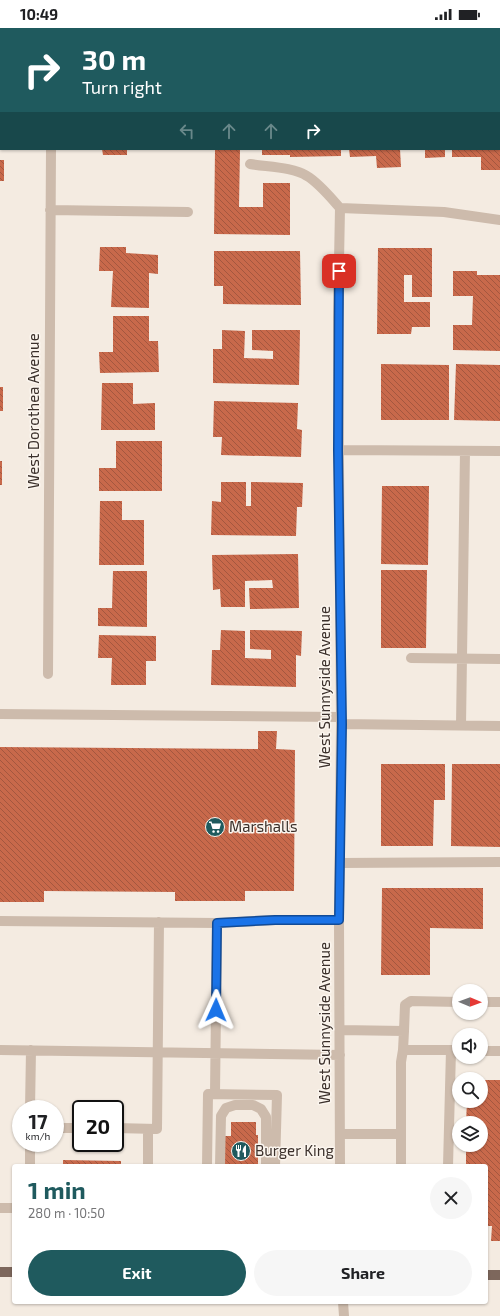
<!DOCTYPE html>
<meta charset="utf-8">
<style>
body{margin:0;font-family:"Exo 2",sans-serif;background:#f6f6f6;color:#202124;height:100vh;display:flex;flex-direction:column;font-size:15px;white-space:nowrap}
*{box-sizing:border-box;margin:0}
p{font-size:13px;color:#757577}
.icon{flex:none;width:22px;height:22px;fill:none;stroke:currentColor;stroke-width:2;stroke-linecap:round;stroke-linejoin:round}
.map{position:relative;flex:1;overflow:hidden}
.drawer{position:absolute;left:12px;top:1136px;width:476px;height:140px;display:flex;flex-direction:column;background:#fff;border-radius:4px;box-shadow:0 1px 3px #0004}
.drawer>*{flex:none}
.banner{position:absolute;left:0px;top:0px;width:500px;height:122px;box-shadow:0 1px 3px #0004;background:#1f5a5e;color:#fff;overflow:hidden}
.needle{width:26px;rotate:91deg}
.buttons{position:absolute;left:452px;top:956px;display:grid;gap:8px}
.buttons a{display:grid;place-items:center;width:36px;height:36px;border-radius:50%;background:#fff;box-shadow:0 1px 3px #0004;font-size:20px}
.speed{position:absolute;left:12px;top:1072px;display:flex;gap:8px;font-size:20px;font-weight:700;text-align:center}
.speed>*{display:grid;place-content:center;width:52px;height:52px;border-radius:50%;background:#fff;box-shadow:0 1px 3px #0004;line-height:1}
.speed small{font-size:10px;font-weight:400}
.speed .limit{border:2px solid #111;border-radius:6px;background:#fff;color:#111}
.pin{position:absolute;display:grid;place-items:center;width:34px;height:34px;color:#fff;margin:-17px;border-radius:8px;box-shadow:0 2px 6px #0006}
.me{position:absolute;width:44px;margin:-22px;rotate:1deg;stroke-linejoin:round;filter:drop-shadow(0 0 3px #0008)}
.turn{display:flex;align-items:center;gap:14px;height:84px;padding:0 16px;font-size:18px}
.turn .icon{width:52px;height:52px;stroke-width:2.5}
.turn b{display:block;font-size:28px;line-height:34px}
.lanes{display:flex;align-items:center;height:38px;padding:0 16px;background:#0003;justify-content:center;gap:20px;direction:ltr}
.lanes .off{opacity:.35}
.round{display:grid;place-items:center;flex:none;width:42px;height:42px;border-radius:21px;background:#f6f6f6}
.headline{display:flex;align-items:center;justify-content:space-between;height:68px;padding:0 16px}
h1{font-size:24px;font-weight:700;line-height:30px;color:#1f5a5e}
.primary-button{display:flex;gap:8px;margin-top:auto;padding:8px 16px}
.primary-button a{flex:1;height:46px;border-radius:24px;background:#1f5a5e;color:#fff;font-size:16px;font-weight:700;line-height:46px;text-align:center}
.primary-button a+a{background:#f6f6f6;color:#202124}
.status{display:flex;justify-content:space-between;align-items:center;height:28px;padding:0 20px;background:#fff;direction:ltr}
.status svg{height:11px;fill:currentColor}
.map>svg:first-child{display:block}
</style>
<div class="status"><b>10:49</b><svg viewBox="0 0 49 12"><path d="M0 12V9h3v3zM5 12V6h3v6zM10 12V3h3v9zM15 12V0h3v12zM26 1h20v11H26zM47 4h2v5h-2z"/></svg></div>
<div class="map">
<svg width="500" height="1288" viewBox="0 0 500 1288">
<defs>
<pattern id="building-back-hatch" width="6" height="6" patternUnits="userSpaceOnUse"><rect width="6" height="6" fill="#c8694b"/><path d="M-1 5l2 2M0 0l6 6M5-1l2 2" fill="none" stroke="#a4573f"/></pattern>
</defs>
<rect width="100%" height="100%" fill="#f4ebe1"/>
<!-- building -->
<path fill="url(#building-back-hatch)" d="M102,121H127V127H103Z
M262,121H341V128L290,129V127H262Z
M349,121H400L401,139L377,140L376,128L350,129Z
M425,121H445V129L425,130Z
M452,121H500V142H481V129H452Z
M215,122H240L239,179H263V155H290V207L214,206Z
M0,132H4V153H0Z
M100,219H126V225L158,227V246L149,245V280L111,279L113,243H99Z
M378,220H432V269H412V247H404V274H430V299H412L411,306H377Z
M214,223H300L301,277L223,276V258H214Z
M453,243H477V247H500V323L453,322V297H472L473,268H453Z
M113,288H149V313H158L159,344L100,345L99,324H113Z
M222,302L245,303L244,330L273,331V323L252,322V302H300L299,357L213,355V321H222Z
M381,336L449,337V392H381Z
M456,336L500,337V393L454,392Z
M102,355H133V376L155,375V402H101Z
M0,359H3V383H0Z
M214,373L298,375L297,401L302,402L301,429L221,427L222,409H213Z
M116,413H162V463H99V440H116Z
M0,433H2V457H0Z
M221,454H246V478H251V454L303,455L302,479H297L296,508L211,507L212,473L221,474Z
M382,458H429L428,537L381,536Z
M100,473H122V492H144V537H99Z
M298,526L299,580L250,581L249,560H273L272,552L245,553V579H221L220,561L213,562L212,527Z
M381,542H427L426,620H381Z
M113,543H147V599L98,598V580H112Z
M221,602L245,603V630L271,631V622L250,621V602L302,603L301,628L296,627V659L211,657L212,622H220Z
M99,607L156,608V633H146V657H111L112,630H98Z
M258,703H277L276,721L295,722L294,863H245V873H175V864L44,863V874H0V719L258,721Z
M381,736H445V772H434L433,818H381Z
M452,736H500V819L451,818Z
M382,860H483V901L430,900V947H381Z
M481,1052H500V1213H491L492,1198H486V1138H466V1117H481V1095H466L467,1073H481Z
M231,1094H256V1107H258V1138H224L225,1108H231Z
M63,1132L121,1133V1138H63Z"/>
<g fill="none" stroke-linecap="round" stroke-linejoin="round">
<!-- minor -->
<path stroke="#cdbbac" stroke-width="10" d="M52,1V0
M250,136C267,139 293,139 307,148C319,155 331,170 340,180
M340,180L444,184L500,192
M50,182L188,184
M339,422L500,423
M411,630L500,631
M48,646L51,121
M0,686L341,689
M341,696L500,698
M461,697L465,423
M340,835L500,834
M0,893L217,895L275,892H339
M481,974H500
M340,1002L404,1003L405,977L411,973L459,974
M0,1022L340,1027
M403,1022L404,1003
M481,1023H500
M215,1066L217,895
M30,1081L31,1022
M55,1100H81
M115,1100L157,1101L159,894
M340,1106H401
M30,1138V1115
M148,1138V1101
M207,1138L208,1066L277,1067L275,1138
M220,1138L221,1088L226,1080L235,1077H253L261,1081L266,1089V1138
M340,1138L339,892L341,696L339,439L338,289L340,180
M401,1138V1034L403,1022H459
M448,1138L451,1022
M0,1180H14
M343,1274L344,1288"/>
<!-- major -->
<path stroke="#7d675c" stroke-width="10" d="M0,1244H14
M486,1247H500"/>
</g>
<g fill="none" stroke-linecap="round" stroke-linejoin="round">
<!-- route casing -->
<g stroke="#114b97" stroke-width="10">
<path id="route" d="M216,982L217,895L275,892H339L342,696L338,422L339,243"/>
</g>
<!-- route -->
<use href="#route" stroke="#1a73e8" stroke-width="7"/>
</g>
<!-- icons -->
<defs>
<g id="supermarket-disc" transform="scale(1)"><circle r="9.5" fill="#1f5a5e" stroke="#fbf5ee"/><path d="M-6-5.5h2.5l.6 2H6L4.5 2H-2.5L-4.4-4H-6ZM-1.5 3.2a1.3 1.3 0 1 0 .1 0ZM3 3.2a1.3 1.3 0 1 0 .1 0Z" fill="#fff"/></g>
<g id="restaurant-disc" transform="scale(1)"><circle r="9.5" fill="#1f5a5e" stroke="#fbf5ee"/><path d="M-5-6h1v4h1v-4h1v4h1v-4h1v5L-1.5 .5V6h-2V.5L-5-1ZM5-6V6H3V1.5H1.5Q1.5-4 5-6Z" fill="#fff"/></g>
</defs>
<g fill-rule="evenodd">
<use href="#supermarket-disc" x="215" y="799"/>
<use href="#restaurant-disc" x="241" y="1123"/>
</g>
<g text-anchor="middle" stroke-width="3" stroke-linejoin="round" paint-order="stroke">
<!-- street labels -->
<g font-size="15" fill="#3b302b" stroke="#fbf5ee">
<text transform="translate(34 383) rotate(-90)" y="5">West Dorothea Avenue</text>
<text transform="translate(325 659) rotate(-90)" y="5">West Sunnyside Avenue</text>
<text transform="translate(325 995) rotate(-90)" y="5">West Sunnyside Avenue</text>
</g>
<!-- poi labels -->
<g font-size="15" fill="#3b302b" stroke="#fbf5ee" text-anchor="start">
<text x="229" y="804">Marshalls</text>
<text x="255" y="1128">Burger King</text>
</g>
</g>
</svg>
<div class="buttons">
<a><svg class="needle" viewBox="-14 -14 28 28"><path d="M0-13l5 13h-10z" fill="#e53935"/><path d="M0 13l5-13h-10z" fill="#757577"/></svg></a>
<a><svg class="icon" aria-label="sound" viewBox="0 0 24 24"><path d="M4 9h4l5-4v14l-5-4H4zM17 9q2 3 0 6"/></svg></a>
<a><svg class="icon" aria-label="search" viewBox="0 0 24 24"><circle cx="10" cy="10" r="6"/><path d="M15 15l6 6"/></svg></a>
<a><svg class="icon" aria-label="layers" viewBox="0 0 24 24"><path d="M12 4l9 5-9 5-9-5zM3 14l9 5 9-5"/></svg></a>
</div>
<div class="speed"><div>17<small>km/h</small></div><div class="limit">20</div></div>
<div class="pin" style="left:339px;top:243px;background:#d93025"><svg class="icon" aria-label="arrive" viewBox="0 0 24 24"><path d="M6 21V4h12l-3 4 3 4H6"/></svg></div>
<svg class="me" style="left:216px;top:982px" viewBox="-20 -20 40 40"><path d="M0-17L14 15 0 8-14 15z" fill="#1a73e8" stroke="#fff" stroke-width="4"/></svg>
<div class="banner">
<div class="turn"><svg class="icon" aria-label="right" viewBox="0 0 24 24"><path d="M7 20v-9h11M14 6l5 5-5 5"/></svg><div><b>30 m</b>Turn right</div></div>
<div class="lanes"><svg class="icon off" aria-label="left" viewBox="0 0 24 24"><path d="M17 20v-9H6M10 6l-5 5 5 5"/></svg><svg class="icon off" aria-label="ahead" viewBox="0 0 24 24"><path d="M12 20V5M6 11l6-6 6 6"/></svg><svg class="icon off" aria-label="ahead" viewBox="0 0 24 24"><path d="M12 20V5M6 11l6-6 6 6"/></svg><svg class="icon" aria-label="right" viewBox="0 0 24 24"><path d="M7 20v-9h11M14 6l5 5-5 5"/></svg></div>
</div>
<section class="drawer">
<div class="headline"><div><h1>1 min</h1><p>280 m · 10:50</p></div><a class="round"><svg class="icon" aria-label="close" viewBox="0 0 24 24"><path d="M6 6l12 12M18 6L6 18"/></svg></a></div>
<div class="primary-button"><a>Exit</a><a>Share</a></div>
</section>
</div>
